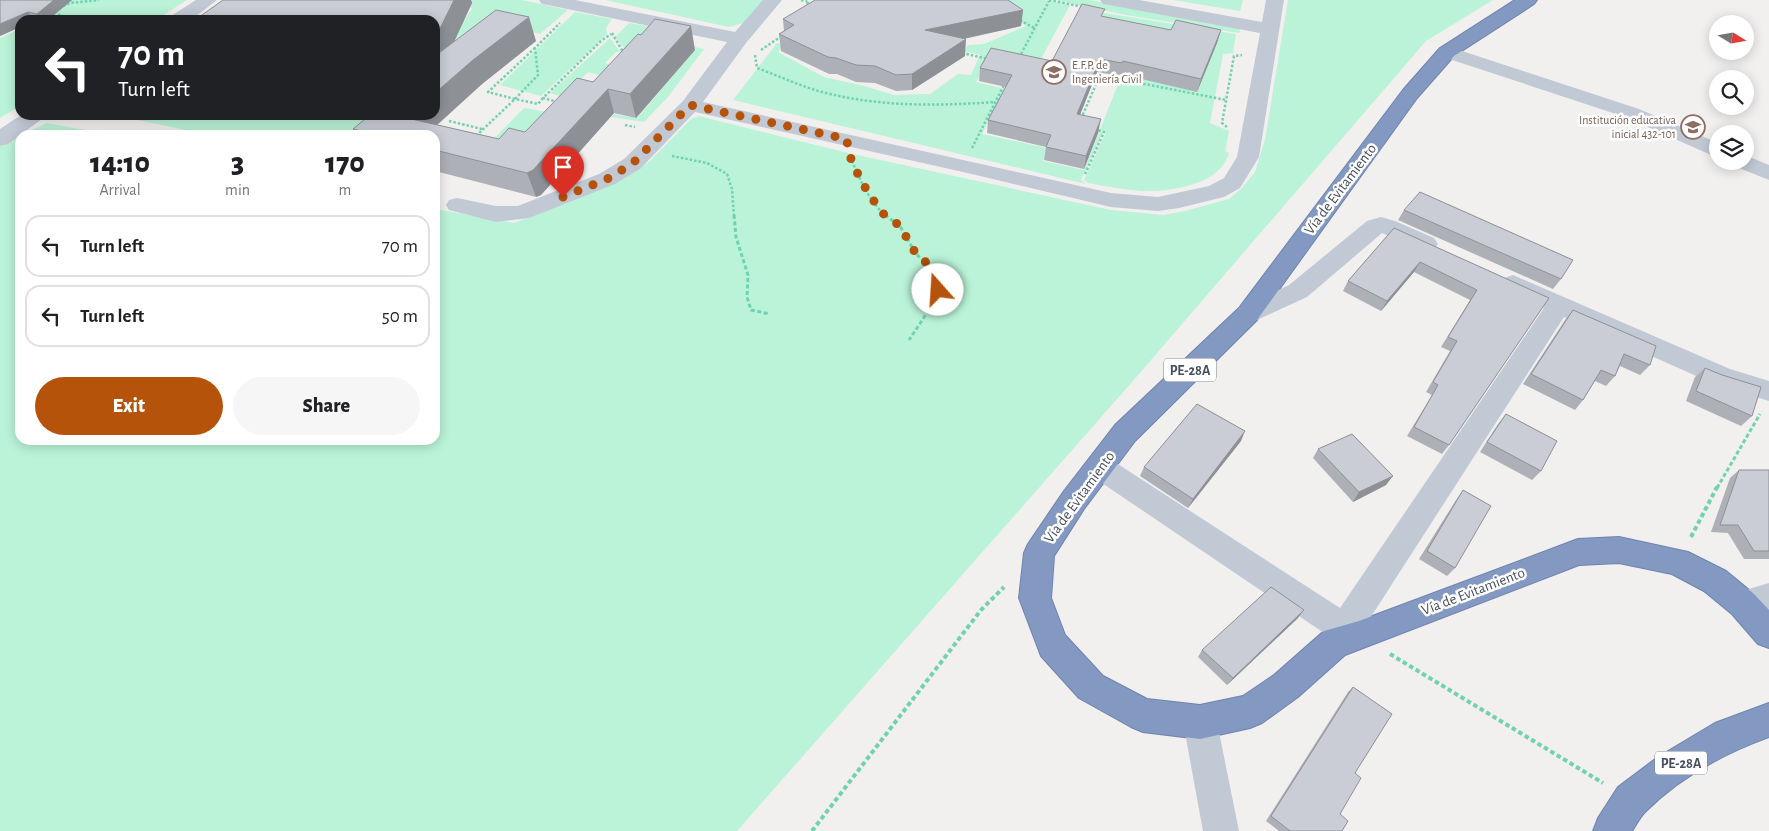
<!DOCTYPE html>
<meta charset="utf-8">
<style>
body{margin:0;font-family:"Alegreya Sans",sans-serif;background:#f6f6f6;color:#202124;height:100vh;display:flex;flex-direction:column;font-size:19px;white-space:nowrap}
*{box-sizing:border-box;margin:0}
p{font-size:16px;color:#757577}
.icon{flex:none;width:28px;height:28px;fill:none;stroke:currentColor;stroke-width:2;stroke-linecap:round;stroke-linejoin:round}
.map{position:relative;flex:1;overflow:hidden}
.details{position:absolute;left:15px;top:130px;width:425px;height:315px;display:flex;flex-direction:column;background:#fff;border-radius:15px;box-shadow:0 2px 12px #0003}
.details>*{flex:none}
.banner{position:absolute;left:15px;top:15px;width:425px;height:105px;border-radius:15px;box-shadow:0 2px 12px #0003;background:#202124;color:#fff;overflow:hidden}
.needle{width:32px;rotate:101deg}
.buttons{position:absolute;left:1709px;top:15px;display:grid;gap:10px}
.buttons a{display:grid;place-items:center;width:45px;height:45px;border-radius:50%;background:#fff;box-shadow:0 2px 12px #0003;font-size:25px}
.pin{position:absolute;display:grid;place-items:center;width:42px;height:42px;color:#fff;margin:-51px -21px;border-radius:50% 50% 50% 0;rotate:-45deg;box-shadow:0 0 5px #0007}
.pin .icon{rotate:45deg}
.me{position:absolute;width:55px;margin:-28px;rotate:341deg;stroke-linejoin:round;filter:drop-shadow(0 0 4px #0008)}
.turn{display:flex;align-items:center;gap:18px;height:105px;padding:0 20px;font-size:22px}
.turn .icon{width:65px;height:65px;stroke-width:2.5}
.turn b{display:block;font-size:35px;line-height:42px}
.eta{display:flex;justify-content:space-evenly;align-items:center;height:85px;text-align:center}
.eta b{font-size:30px;font-weight:800;line-height:35px}
.action{display:flex;gap:10px;margin-top:auto;padding:10px 20px}
.action a{flex:1;height:58px;border-radius:30px;background:#b45309;color:#fff;font-size:20px;font-weight:800;line-height:58px;text-align:center}
.action a+a{background:#f6f6f6;color:#202124}
ul{padding:0;list-style:none}
li{display:flex;align-items:center;gap:15px;height:62px;margin:0 10px 8px;padding:0 10px;border:2px solid #e0e0e0;border-radius:15px}
li div{flex:1}
li b{display:block;font-size:19px}
li em{font-style:normal}
.map>svg:first-child{display:block}
</style>
<div class="map">
<svg width="1769" height="831" viewBox="0 0 1769 831">
<rect width="100%" height="100%" fill="#f2efef"/>
<!-- green -->
<path fill="#baf3d7" d="M68,0H187L156,20H36Z
M469,0H522L568,10L540,34L506,25L435,84V30L464,20L472,9L467,3Z
M605,0H764L743,23L729,27Z
M992,0H1044L1070,5L1041,59L990,57L976,82L1005,89L982,134L1047,148L1043,161L1084,170L1099,131L1103,132L1081,180L1086,184L733,100L777,43L783,45L778,52L824,77L864,86L894,95L930,94L958,74L971,75L980,55L964,51L968,45L984,44L1026,26Z
M1056,0H1090L1241,28L1239,33L1126,15Z
M1173,0H1243L1240,11Z
M1288,0H1493L1426,41L1132,382L737,831H0V145L20,136V440H435V209L514,223L620,181L650,161L691,119L699,116L848,153L1111,210L1164,215L1185,211L1229,199L1242,188L1255,172L1265,140Z
M1085,10L1236,34L1233,53L1223,54L1210,123L1229,131L1225,151L1229,153C1220,185 1171,192 1142,191C1124,190 1106,186 1088,183L1084,180L1106,132L1100,130L1137,36Z
M575,12L612,19L606,28L607,34L541,96L500,85Z
M629,23L659,28L624,48L615,37Z
M20,29V106L0,118V38Z
M610,38L620,52H616L605,63L617,67L602,76L588,72L563,97L550,93Z
M656,38L704,49L668,97L644,122L611,117L614,114L637,118L696,49L660,42Z
M524,108L547,112L519,150L478,155Z
M115,115H399L385,135H208Z
M47,123L113,135H21Z"/>
<g fill="none" stroke-linecap="round" stroke-linejoin="round">
<!-- highway casing -->
<g stroke="#6e84ae" stroke-width="2">
<path id="highway" d="M1515,0H1537L1534,4L1454,56L1417,98L1257,320L1135,441L1084,509L1054,556L1051,598L1065,635L1103,676L1147,699L1200,705L1243,696L1274,675L1324,631L1359,621L1578,539L1619,537L1688,552L1726,571L1754,594L1769,610V648L1758,644L1732,614L1704,591L1672,574L1619,563L1579,565L1345,655L1298,697L1262,723L1250,728L1200,739L1143,732L1131,727L1079,698L1041,656L1019,598L1024,553L1028,544L1064,491L1115,425L1239,308L1403,90L1440,48Z
M1769,703V737C1725,753 1679,778 1645,812C1640,817 1636,825 1632,831H1593L1598,818L1618,787L1658,757L1715,723Z"/>
</g>
<!-- path-far2 -->
<path stroke="#6fd3af" stroke-width="2.5" stroke-dasharray="2.5 2" stroke-linecap="butt" d="M801,0L807,1
M1049,0L1084,7
M63,6L70,3L99,0
M805,8L809,0
M54,12L62,16
M1020,20L1034,28
M612,33L623,52
M761,50L783,35
M962,53L988,59
M755,55L757,68C779,76 800,86 822,92C879,107 937,106 995,102
M1019,58L1049,1
M1099,75L1226,100
M543,98L538,104L515,99L538,75L535,48L560,23
M515,99L488,92L535,48
M558,102L543,98L601,41L611,34
M1081,119L1100,75
M449,121L482,129
M625,125L635,127
M1227,127L1222,123L1234,56L1242,55
M476,136L515,99
M972,148L1005,83
M672,156L707,163L727,174L732,189L734,216
M852,161C860,179 870,204 887,216
M1085,174L1104,132L1094,129"/>
<!-- path-far1 -->
<path stroke="#6fd3af" stroke-width="3" stroke-dasharray="4 2.5" stroke-linecap="butt" d="M734,215L736,237L748,275L747,297L751,310L770,314
M885,215L900,226L916,254L928,264L936,277L938,290L933,304L909,340
M1717,488L1760,414"/>
<!-- path -->
<path stroke="#6fd3af" stroke-width="4" stroke-dasharray="4.5 3" stroke-linecap="butt" d="M1691,537L1717,487
M1390,654L1603,783
M812,831L981,610L1004,587"/>
<!-- minor -->
<path fill="#c1c9d5" fill-rule="evenodd" d="M196,0H217L191,20H169L171,16Z
M539,0H575L735,32L763,0H782L746,43L703,102L1111,193L1158,197L1209,186L1224,178L1237,157L1260,33L1109,5L1103,4L1100,0H1139L1262,22L1266,0H1284L1259,157L1240,188L1224,197L1179,208L1158,211L1111,207L963,172L695,112L640,169L615,184L529,218L496,222L449,210L446,205L449,200L457,198L496,206H518L599,174L624,159L683,101L727,42L548,5L542,4Z
M1447,46L1639,109L1718,143V158L1625,117L1440,56L1437,52L1440,48Z
M21,115H45L42,119L8,144L0,146V129Z
M1745,155L1769,165V180L1734,166L1731,161H1745Z
M1381,217L1395,221L1434,238L1438,244L1434,250L1426,252L1418,250L1382,233L1307,297L1257,320L1248,323L1239,320L1235,314L1239,308L1289,285L1367,221Z
M1513,275L1730,369L1769,381V401L1712,383L1564,317L1356,640L1348,653L1336,657L1324,653L1320,642L1324,633L1090,475L1086,467L1090,459L1100,455L1110,459L1340,608L1544,308L1504,290L1501,284L1504,278Z
M1769,583V611L1743,618L1732,614L1727,604L1732,594Z
M1200,705L1212,710L1217,722L1239,831H1203L1183,722L1188,710Z"/>
<!-- highway -->
<use href="#highway" fill="#8399c2" fill-rule="evenodd"/>
</g>
<!-- wall -->
<path fill="#aeb0b7" d="M0,0H72L48,20H20V27L0,36Z
M223,0H471L472,3L454,41H536L482,84L437,125L499,139L525,132L593,82L695,50L636,118L614,113L541,195L536,197L435,171V135H356L353,129L435,115V20Z
M1023,10L1021,26L964,39L965,56L912,90L896,91L875,83L856,82L837,74H829L781,51L779,34L784,31L783,19Z
M1103,17L1171,30H1221L1217,43L1197,92L1120,74L1119,76L1097,72L1080,115L1098,133L1084,169L1044,160L1046,147L987,133L988,120L1006,87L979,81L980,68L1052,61Z
M1404,210L1561,279L1553,289L1398,220Z
M1394,228L1549,298L1449,445L1442,454L1407,436L1432,395L1426,392L1450,351L1441,347L1470,300L1414,272L1381,311L1343,291L1348,281Z
M1573,310L1650,365L1640,375L1620,366L1615,376L1606,386L1595,381L1583,400L1575,410L1523,384L1565,320Z
M1705,368L1752,416L1741,426L1686,401L1695,377Z
M1506,414L1541,471L1532,480L1480,452L1498,424Z
M1241,441L1188,508L1140,476L1144,467Z
M1318,449L1386,485L1353,502L1313,458Z
M1739,470H1769V559H1744L1728,533L1711,532L1730,478Z
M1463,490L1455,568L1447,576L1419,559L1456,500Z
M1298,618L1227,685L1198,657L1202,650Z
M1353,687L1355,773L1340,814L1342,831H1279L1266,821L1348,692Z"/>
<!-- shaded-wall -->
<path fill="#8d9095" d="M54,0H72L48,20H42L37,14Z
M454,0H471L472,3L442,68L435,50V39Z
M1023,10L1021,26L925,47V30Z
M28,12L34,20H20V27L0,36V24Z
M529,17L536,41L482,84L426,135L407,118L410,115H435V93L473,60Z
M691,26L695,50L636,118L630,94Z
M1221,30L1217,43L1197,92L1201,79Z
M966,39L965,56L912,90V74Z
M1100,59L1097,72L1075,127L1077,114Z
M608,89L614,113L541,195L536,197L527,173Z
M1101,119L1098,133L1084,169L1086,156Z
M1420,262L1414,272L1381,311L1387,301Z
M1245,431L1241,441L1188,508L1193,499Z
M1393,476L1386,485L1353,502L1359,492Z
M1304,610L1298,618L1227,685L1233,678Z"/>
<!-- building -->
<path fill="#cacdd5" stroke="#8d9095" d="M0,0H54L37,14L28,12L0,24Z
M223,0H454L435,39V20H195Z
M815,0H1008L1023,10L925,30L966,39L912,74L896,75L875,66L856,65L836,58L828,57L779,34L794,25L783,19Z
M1082,4L1105,9L1101,16L1171,30L1176,20L1221,30L1201,79L1123,61L1122,63L1100,59L1077,114L1101,119L1086,156L1046,147L1051,135L988,120L1012,75L980,68L991,48L1052,61Z
M496,10L529,17L473,60L435,93V56Z
M655,19L691,26L630,94L608,89L533,170L527,173L435,150V135H376L353,129L370,115H410L407,118L499,139L509,128L525,132L577,78L593,82L638,34L641,35Z
M1420,192L1573,260L1561,279L1404,210Z
M1394,228L1549,298L1449,445L1414,427L1438,385L1433,382L1457,341L1448,337L1477,290L1420,262L1387,301L1348,281Z
M1573,310L1656,346L1650,365L1624,354L1615,376L1601,370L1583,400L1531,374Z
M1705,368L1722,375L1761,387L1752,416L1696,391Z
M1197,404L1245,431L1193,499L1144,467Z
M1506,414L1557,441L1541,471L1487,442Z
M1352,434L1393,476L1359,492L1318,449Z
M1739,470H1769V551H1754L1738,525H1720Z
M1463,490L1491,506L1455,568L1427,551Z
M1271,587L1304,610L1233,678L1202,650Z
M1353,687L1392,714L1355,773L1361,778L1340,814L1348,821L1342,831H1290L1271,816Z"/>
<g fill="none" stroke-linecap="round" stroke-linejoin="round">
<!-- route -->
<path stroke="#b45309" stroke-width="9" stroke-dasharray="0 16.2" d="M563,197L607,179L632,164L690,105L847,139L848,152L861,181L881,212L900,226L916,254L928,264L936,277L938,290"/>
</g>
<!-- icons -->
<defs>
<g id="school-ring" transform="scale(1.25)"><circle r="9.5" fill="#fff" stroke="#8d6e63" stroke-width="1.5"/><path d="M0-5L7-2L0 1L-7-2ZM-4 1L0 2.5L4 1V4Q0 6-4 4Z" fill="#8d6e63"/></g>
</defs>
<g fill-rule="evenodd">
<use href="#school-ring" x="1054" y="72"/>
<use href="#school-ring" x="1693" y="127"/>
</g>
<g text-anchor="middle" stroke-width="5" stroke-linejoin="round" paint-order="stroke">
<!-- far-education labels -->
<g font-size="12" fill="#785e54" stroke="#fff" text-anchor="start">
<text x="1072" y="69">E.F.P. de<tspan x="1072" dy="14">Ingeniería Civil</tspan></text>
<text x="1676" y="124" text-anchor="end">Institución educativa<tspan x="1676" dy="14">inicial 432-101</tspan></text>
</g>
<!-- shield labels -->
<g fill="#fff" stroke="#7e848e" stroke-width="1">
<rect x="1164" y="358.5" width="52" height="23" rx="4"/>
<rect x="1655" y="751.5" width="52" height="23" rx="4"/>
</g>
<g font-size="14" font-weight="bold" fill="#464f5e">
<text x="1190" y="375">PE-28A</text>
<text x="1681" y="768">PE-28A</text>
</g>
<!-- street labels -->
<g font-size="15" fill="#464f5e" stroke="#fff">
<text transform="translate(1340 189) rotate(-53)" y="5">Vía de Evitamiento</text>
<text transform="translate(1079 497) rotate(-54)" y="5">Vía de Evitamiento</text>
<text transform="translate(1473 591) rotate(-21)" y="5">Vía de Evitamiento</text>
</g>
</g>
</svg>
<div class="buttons">
<a><svg class="needle" viewBox="-14 -14 28 28"><path d="M0-13l5 13h-10z" fill="#e53935"/><path d="M0 13l5-13h-10z" fill="#757577"/></svg></a>
<a><svg class="icon" aria-label="search" viewBox="0 0 24 24"><circle cx="10" cy="10" r="6"/><path d="M15 15l6 6"/></svg></a>
<a><svg class="icon" aria-label="layers" viewBox="0 0 24 24"><path d="M12 4l9 5-9 5-9-5zM3 14l9 5 9-5"/></svg></a>
</div>
<div class="pin" style="left:563px;top:197px;background:#d93025"><svg class="icon" aria-label="arrive" viewBox="0 0 24 24"><path d="M6 21V4h12l-3 4 3 4H6"/></svg></div>
<svg class="me" style="left:938px;top:290px" viewBox="-20 -20 40 40"><circle r="19" fill="#fff"/><path d="M0-13L10 11 0 6-10 11z" fill="#b45309"/></svg>
<div class="banner">
<div class="turn"><svg class="icon" aria-label="left" viewBox="0 0 24 24"><path d="M17 20v-9H6M10 6l-5 5 5 5"/></svg><div><b>70 m</b>Turn left</div></div>
</div>
<section class="details">
<div class="eta">
<div><b>14:10</b><p>Arrival</p></div>
<div><b>3</b><p>min</p></div>
<div><b>170</b><p>m</p></div>
</div>
<ul>
<li><svg class="icon" aria-label="left" viewBox="0 0 24 24"><path d="M17 20v-9H6M10 6l-5 5 5 5"/></svg><div><b>Turn left</b></div><em>70 m</em></li>
<li><svg class="icon" aria-label="left" viewBox="0 0 24 24"><path d="M17 20v-9H6M10 6l-5 5 5 5"/></svg><div><b>Turn left</b></div><em>50 m</em></li>
</ul>
<div class="action"><a>Exit</a><a>Share</a></div>
</section>
</div>
